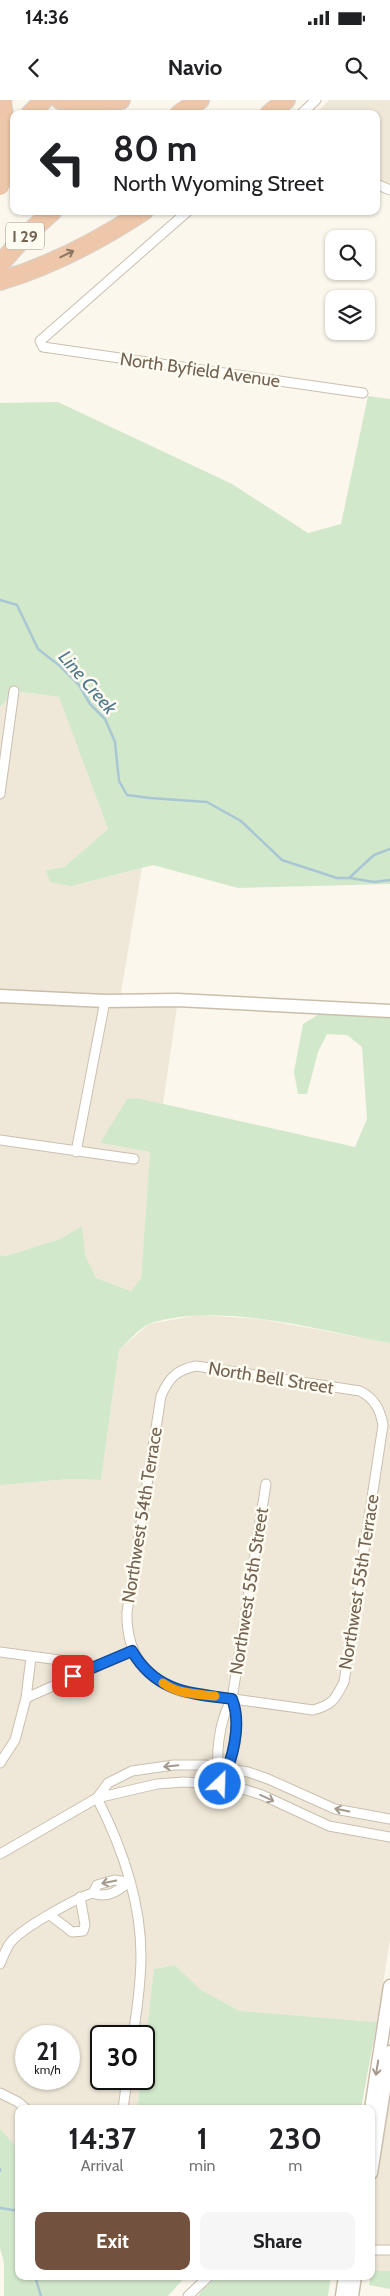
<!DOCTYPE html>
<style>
body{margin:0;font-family:Cabin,sans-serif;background:#f6f6f6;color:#202124;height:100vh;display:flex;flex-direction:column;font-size:19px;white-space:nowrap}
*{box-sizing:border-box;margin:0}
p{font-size:16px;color:#757577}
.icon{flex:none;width:28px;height:28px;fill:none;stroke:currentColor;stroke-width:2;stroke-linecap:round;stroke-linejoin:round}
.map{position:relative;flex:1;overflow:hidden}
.side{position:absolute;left:15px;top:2005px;width:360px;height:175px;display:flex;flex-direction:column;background:#fff;border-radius:10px;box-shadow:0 1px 4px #0004}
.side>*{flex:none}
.top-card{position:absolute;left:10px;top:10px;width:370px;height:105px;border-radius:10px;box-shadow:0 1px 4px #0004;background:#fff;color:#202124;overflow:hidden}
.buttons{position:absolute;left:325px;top:130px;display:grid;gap:10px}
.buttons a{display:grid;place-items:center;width:50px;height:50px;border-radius:10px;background:#fff;box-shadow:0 1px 4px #0004;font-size:25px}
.speed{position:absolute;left:15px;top:1925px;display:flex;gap:10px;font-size:25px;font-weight:700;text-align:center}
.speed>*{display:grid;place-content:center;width:65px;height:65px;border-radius:50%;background:#fff;box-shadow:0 1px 4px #0004;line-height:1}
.speed small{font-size:12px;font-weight:400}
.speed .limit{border:2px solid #111;border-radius:8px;background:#fff;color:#111}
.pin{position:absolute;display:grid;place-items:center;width:42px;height:42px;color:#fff;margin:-21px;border-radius:10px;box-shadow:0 2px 8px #0006}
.me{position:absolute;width:55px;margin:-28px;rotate:24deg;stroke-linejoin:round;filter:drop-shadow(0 0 4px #0008)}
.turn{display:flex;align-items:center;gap:18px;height:105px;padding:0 20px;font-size:22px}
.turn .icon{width:65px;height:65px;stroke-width:2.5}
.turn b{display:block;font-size:35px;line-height:42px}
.eta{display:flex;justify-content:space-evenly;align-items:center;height:85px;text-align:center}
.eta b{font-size:30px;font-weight:700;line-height:35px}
.cta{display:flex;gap:10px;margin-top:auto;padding:10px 20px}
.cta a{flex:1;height:58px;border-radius:10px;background:#72523f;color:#fff;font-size:20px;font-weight:700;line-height:58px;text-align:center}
.cta a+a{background:#f6f6f6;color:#202124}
.status{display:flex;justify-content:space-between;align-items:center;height:35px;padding:0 25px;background:#fff;direction:ltr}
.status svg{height:14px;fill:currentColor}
header{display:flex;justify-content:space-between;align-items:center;height:65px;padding:0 20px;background:#fff;font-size:22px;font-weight:700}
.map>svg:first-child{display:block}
</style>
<div class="status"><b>14:36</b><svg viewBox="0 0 49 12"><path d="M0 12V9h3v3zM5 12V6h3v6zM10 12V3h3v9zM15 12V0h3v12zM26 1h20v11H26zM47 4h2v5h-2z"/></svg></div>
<header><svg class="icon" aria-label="back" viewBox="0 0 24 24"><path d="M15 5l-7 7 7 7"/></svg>Navio<svg class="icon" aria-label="search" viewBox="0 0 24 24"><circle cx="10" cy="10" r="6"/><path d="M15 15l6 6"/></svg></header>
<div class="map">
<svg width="390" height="2196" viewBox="0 0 390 2196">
<rect width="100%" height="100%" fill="#fbf7ec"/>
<!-- residential -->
<path fill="#efe8d8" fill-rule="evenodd" d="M329,0H390V85L376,80V14H315Z
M14,591L59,597L108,729L64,767L46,770L72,786L142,768L119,905L177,907L163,1004L137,998L100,1043L150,1052L141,1178L131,1191L96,1178L84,1155L82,1126L60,1139L6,1156L0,1155V607Z
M199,1215L260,1219L390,1243V1839L377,1922L240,1911L201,1890L175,1865L154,1869L144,1954V1936H101V1979H141L137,2009H19V2050L13,2046L0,2029V1385L70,1379L101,1380L119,1250L149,1224ZM26,1936H69V1979H26Z
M390,1977V2171L371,2170V2100Z"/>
<!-- green -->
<path fill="#d2e8cb" d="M368,296L390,299V784L238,788L153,765L72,786L50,782L46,770L64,767L108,729L59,597L15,591L0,607V303L58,302L232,384L308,433L341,424Z
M319,914L390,918V1243C318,1231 222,1201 151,1223C140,1227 128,1242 119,1250L101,1380L70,1379L0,1385V1155L6,1156L60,1139L82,1126L85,1155L96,1178L131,1191L141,1178L150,1052L100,1043L127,999L137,998L355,1047L367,1019L362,947L347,935L327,934L318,952L307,994H298L294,972L303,924Z
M175,1865L201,1890L240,1911L377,1922L361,2009H137L141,1979H144V1954L154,1869Z
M0,2029L19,2050V2075L17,2080L19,2088V2176H186L168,2196H4V2163L0,2148Z
M371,2170L390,2171V2189L369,2185Z
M219,2176H331L328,2196H198L205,2186Z"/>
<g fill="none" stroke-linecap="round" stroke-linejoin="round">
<!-- stream -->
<path stroke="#a9c6d4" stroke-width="2.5" d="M0,500L17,505L38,549L60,566L79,585L90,604L105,619L115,642L119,681L127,695L150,698L207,702L241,721L282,760L337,778H349L374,755L390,749
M350,778L374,782L390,780
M0,2069V2071
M0,2108L19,2111
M35,2176L41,2196"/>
<!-- street casing -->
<g stroke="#cabfaf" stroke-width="11">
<path id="street" d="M301,14L316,0
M376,84L390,90
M188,111L40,241L43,247L363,293
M0,694L14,591
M0,1040L134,1059
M76,1052L105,901
M196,1266L360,1291C375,1299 380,1309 383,1325L344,1582C335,1599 333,1605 313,1610L183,1592C144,1579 126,1552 127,1512L161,1296C169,1278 176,1270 196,1266Z
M0,1552L74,1562L87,1569
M26,1598L31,1557
M0,1663L15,1640L26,1598L132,1551
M220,1684C215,1658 218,1622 232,1599L266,1384
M220,1684C233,1661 242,1624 232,1599
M97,1698L108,1683L132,1671L174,1665H205L248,1672L268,1679L335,1709L390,1719
M97,1698C121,1745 141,1802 141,1856C141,1883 137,1910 133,1936
M0,1754L97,1698L157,1684L184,1682L220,1684L243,1689L262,1695L329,1726L390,1737
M93,1793L97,1785L114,1780L129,1782
M50,1815L72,1832L83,1831L85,1825L80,1797
M0,1864C3,1857 6,1849 10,1843C22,1828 74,1799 93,1793C107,1799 118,1791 129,1782
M0,1993L18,2002L26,2009
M123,2009L127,1979
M371,2150H390
M188,2196L209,2176"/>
</g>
<!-- secondary casing -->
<g stroke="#cabeab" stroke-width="15">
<path id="secondary" d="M0,896L105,901L177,900L390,911
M371,2009L390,1886
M371,2073L390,1952
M342,2196L345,2176
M352,2196L355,2176"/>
</g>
<!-- highway casing -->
<g stroke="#d8d3ce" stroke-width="20">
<path id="highway" d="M60,0L88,2L121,0
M30,14L44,0
M179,14L200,0
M269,14L286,0
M0,164L26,135L53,111
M0,181C50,166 100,140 144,111"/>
</g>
<!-- street -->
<use href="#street" stroke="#fff" stroke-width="9"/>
<!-- secondary -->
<use href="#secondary" stroke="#fff" stroke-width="12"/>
<!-- highway -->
<use href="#highway" stroke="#eec7aa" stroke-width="18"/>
<!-- highway-bridge casing -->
<g stroke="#d8d3ce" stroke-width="20" stroke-linecap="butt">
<path id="highway-bridge" d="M0,86C6,58 7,29 2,0"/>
</g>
<!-- highway-bridge -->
<use href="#highway-bridge" stroke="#eec7aa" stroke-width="18"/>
</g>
<!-- one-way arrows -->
<defs><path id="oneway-shaft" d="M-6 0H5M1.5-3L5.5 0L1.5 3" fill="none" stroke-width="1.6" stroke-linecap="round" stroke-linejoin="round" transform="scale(1.25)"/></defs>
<use stroke="#8c7763" href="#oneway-shaft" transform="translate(67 154) rotate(-26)"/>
<g stroke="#a59a8e">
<use href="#oneway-shaft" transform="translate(171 1666) rotate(174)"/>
<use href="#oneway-shaft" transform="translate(267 1698) rotate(25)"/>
<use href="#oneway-shaft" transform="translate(342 1710) rotate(-168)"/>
<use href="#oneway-shaft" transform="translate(109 1782) rotate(168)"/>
<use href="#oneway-shaft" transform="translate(377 1968) rotate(99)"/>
</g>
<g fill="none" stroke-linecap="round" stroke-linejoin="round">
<!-- route casing -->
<g stroke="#114b97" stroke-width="12">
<path id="route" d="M73,1576L132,1551C156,1592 189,1593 232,1599C242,1624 233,1661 220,1684"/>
</g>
<!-- route -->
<use href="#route" stroke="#1a73e8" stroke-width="9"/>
<!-- slow -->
<path stroke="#f59e0b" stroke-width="9" d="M163,1583C177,1594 197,1594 215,1596"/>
</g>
<g text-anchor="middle" stroke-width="5" stroke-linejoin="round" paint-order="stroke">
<!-- shield labels -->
<rect fill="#fdfbf2" stroke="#9d9181" stroke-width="1" x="6" y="122.5" width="38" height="27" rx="4"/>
<g font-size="16" font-weight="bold" fill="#746351">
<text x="25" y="142">I 29</text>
</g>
<!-- street labels -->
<g font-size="18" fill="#746351" stroke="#fdfbf2">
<text transform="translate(200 270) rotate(8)" y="6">North Byfield Avenue</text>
<text transform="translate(271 1278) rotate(9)" y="6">North Bell Street</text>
<text transform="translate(142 1415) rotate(-81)" y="6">Northwest 54th Terrace</text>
<text transform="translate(359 1482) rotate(-81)" y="6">Northwest 55th Terrace</text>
<text transform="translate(249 1491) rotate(-81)" y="6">Northwest 55th Street</text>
</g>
<!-- water labels -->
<g font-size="19" font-style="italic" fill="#50788b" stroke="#fdfbf2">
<text transform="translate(88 582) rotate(49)" y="7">Line Creek</text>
</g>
</g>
</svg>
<div class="buttons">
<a><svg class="icon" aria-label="search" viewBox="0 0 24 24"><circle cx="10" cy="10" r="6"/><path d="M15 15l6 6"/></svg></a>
<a><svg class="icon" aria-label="layers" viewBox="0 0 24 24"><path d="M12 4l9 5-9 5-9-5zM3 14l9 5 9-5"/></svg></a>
</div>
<div class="speed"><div>21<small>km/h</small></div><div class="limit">30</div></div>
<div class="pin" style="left:73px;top:1576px;background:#d93025"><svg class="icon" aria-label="arrive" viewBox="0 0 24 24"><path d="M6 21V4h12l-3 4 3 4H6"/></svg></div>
<svg class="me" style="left:220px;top:1684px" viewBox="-20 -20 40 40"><circle r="17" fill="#1a73e8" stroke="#fff" stroke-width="3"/><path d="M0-11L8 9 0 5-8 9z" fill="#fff"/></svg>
<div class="top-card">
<div class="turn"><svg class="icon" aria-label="left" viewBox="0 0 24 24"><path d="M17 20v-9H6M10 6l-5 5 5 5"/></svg><div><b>80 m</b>North Wyoming Street</div></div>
</div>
<section class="side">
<div class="eta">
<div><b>14:37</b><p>Arrival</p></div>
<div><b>1</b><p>min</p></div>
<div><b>230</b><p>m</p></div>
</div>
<div class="cta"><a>Exit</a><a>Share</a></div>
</section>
</div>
